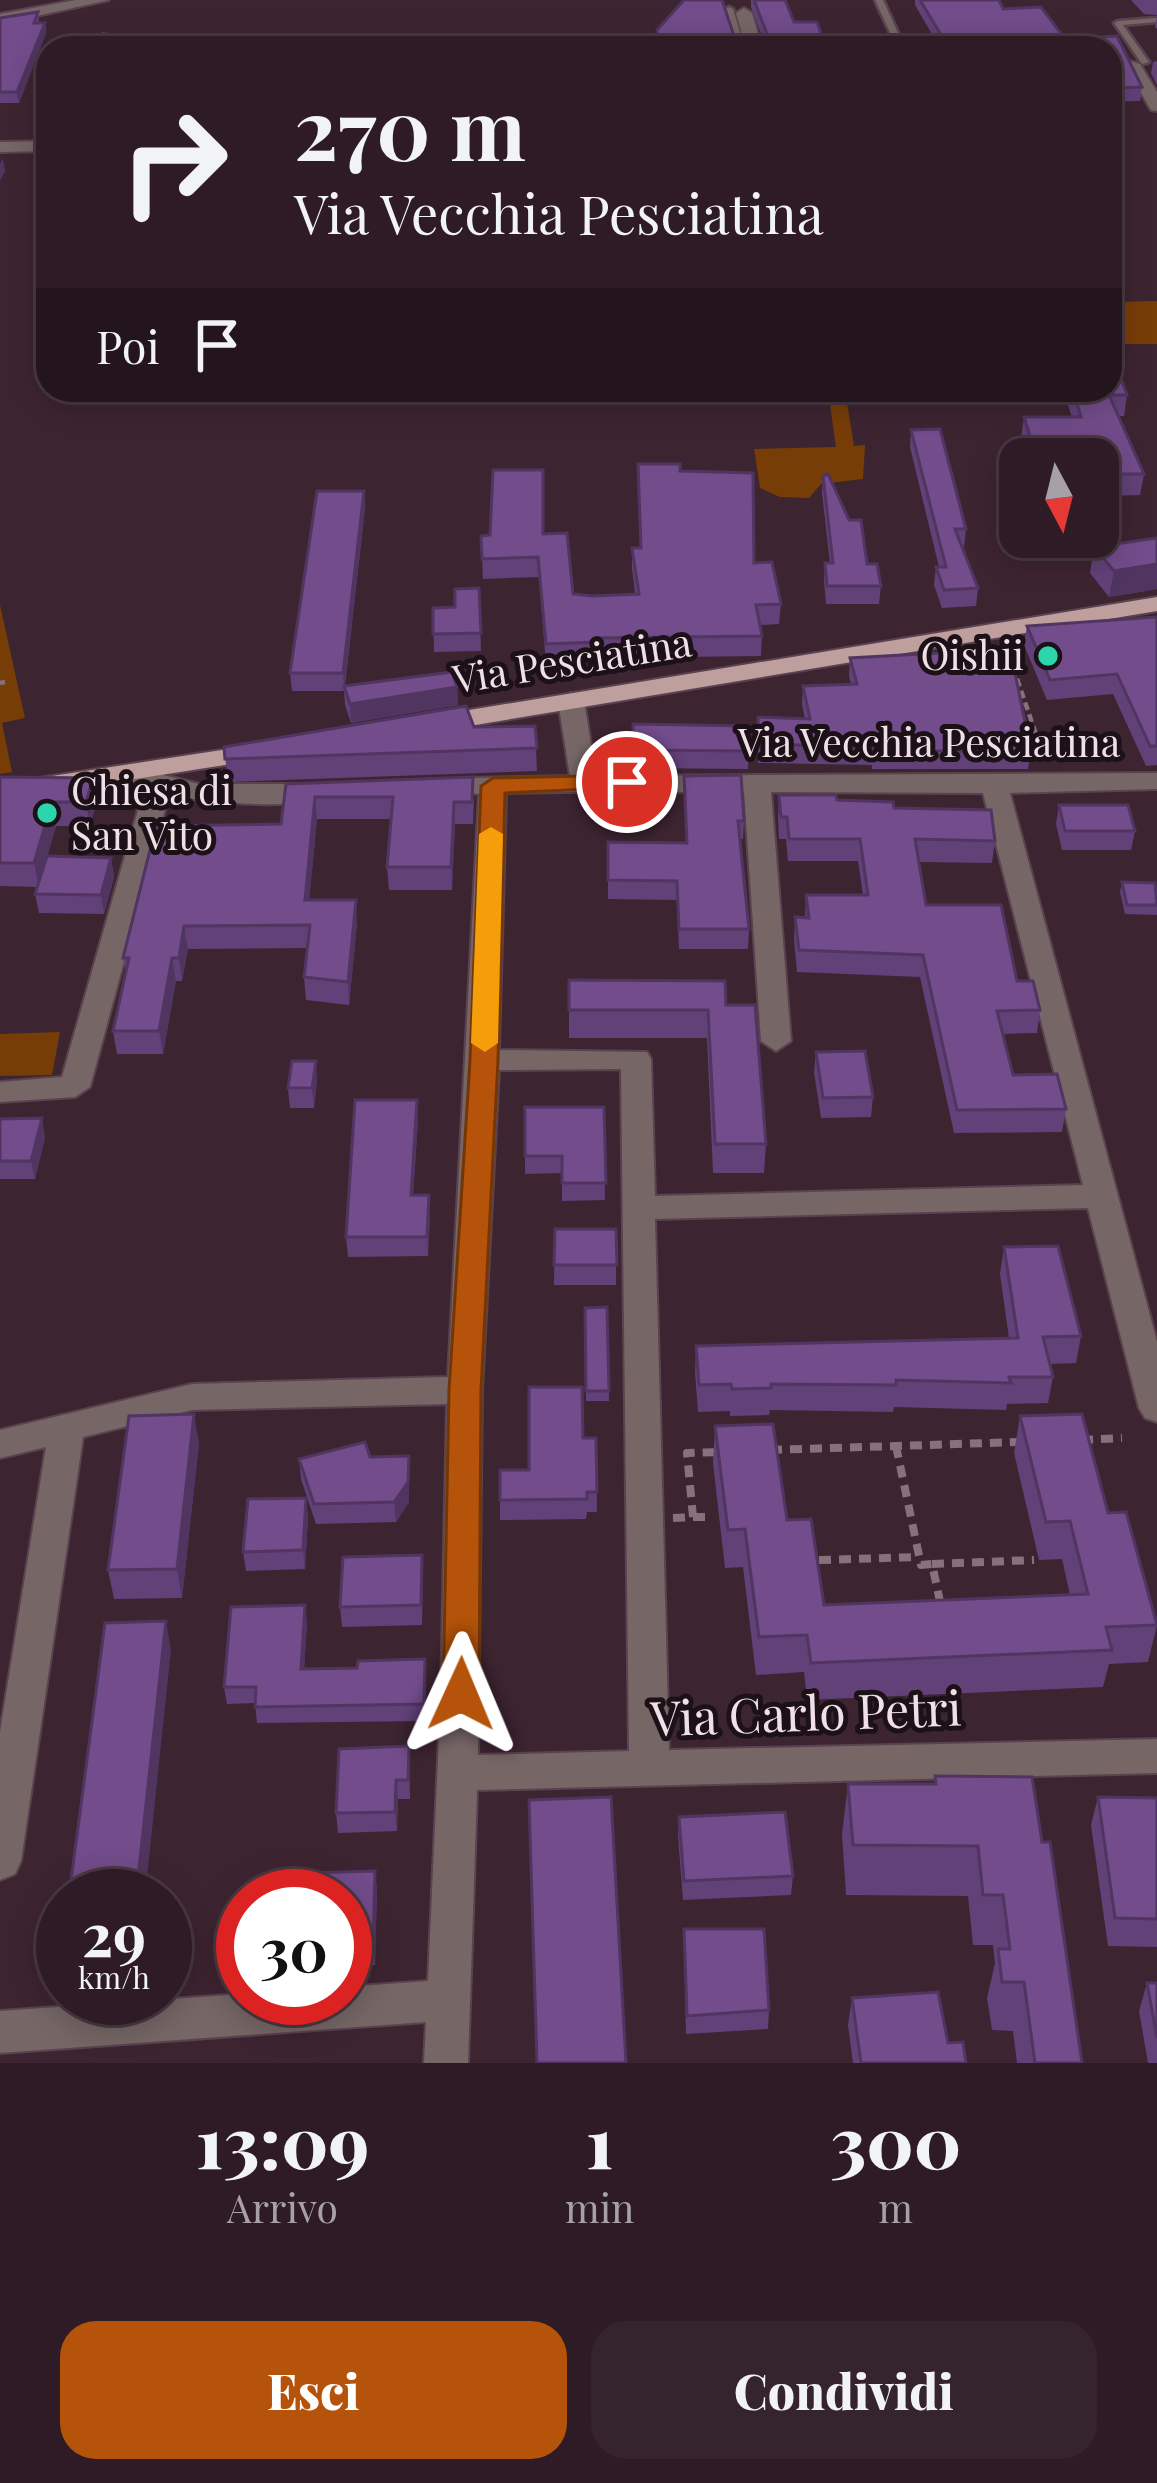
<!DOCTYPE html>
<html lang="it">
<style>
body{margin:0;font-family:"Playfair Display",serif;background:#36242d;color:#f1f3f6;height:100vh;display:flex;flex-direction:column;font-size:45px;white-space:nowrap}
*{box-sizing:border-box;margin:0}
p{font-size:39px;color:#a7a1a7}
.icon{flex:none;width:66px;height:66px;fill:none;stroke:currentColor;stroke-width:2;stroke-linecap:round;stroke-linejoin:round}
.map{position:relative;height:2063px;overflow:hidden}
.sheet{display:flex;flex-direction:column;background:#2e1b25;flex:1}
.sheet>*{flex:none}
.hud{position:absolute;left:36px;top:36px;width:1086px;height:366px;border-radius:36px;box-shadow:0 6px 30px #0003,0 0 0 3px #493942;background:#2e1b25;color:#f1f3f6;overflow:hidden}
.needle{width:78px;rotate:173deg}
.tools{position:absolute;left:999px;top:438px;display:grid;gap:24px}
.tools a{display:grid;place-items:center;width:120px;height:120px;border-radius:24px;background:#2e1b25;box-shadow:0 6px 30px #0003,0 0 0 3px #493942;font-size:60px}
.speed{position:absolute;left:36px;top:1869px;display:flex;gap:24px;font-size:60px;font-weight:700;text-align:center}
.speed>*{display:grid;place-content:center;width:156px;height:156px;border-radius:50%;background:#2e1b25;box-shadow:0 6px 30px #0003,0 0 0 3px #493942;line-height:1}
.speed small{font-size:30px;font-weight:400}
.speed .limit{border:18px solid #d22;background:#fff;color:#111}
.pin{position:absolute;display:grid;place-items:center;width:102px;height:102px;color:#fff;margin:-51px;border:6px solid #fff;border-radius:50%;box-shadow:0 3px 12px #0007}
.me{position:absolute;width:132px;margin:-66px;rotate:1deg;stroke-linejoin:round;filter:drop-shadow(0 0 9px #0008)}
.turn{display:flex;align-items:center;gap:42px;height:252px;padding:0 60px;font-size:54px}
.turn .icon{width:156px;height:156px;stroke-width:2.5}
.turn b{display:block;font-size:84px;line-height:102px}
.then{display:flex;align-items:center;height:114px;padding:0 60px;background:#0003;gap:24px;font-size:45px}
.eta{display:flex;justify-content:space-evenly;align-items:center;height:204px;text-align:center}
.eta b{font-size:72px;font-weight:800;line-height:84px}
.button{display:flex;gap:24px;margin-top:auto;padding:24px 60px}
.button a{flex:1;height:138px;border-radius:36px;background:#b45309;color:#fff;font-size:48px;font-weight:800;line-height:138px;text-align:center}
.button a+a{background:#36242d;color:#f1f3f6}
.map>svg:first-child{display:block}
</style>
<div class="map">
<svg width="1157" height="2063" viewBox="0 0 1157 2063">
<rect width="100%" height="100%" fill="#3d2431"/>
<!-- green -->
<path fill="#773d07" d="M1157,301V344H1110V302Z
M828,390H845L854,446L865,445L863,479L821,484L809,498L780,497L760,488L754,449L836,447Z
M0,605L25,718L2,723L12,772L0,774Z
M60,1032L52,1075L0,1076V1034Z"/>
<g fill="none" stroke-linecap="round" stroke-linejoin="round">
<!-- lane casing -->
<g stroke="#5a424e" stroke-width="5">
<path id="lane" d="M875,0H883L905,48H897Z
M729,7L733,9L745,48H737L725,9Z
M1157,18V22L1123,25L1149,62L1142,64L1114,23L1118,21Z"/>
</g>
<!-- street casing -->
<g stroke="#5a424e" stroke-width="4">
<path id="street" d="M76,0H109L0,24V14Z
M744,8L752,13L762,48H746L736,13Z
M103,34L117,37L113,48H97Z
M1126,60L1140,64L1157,92V111L1151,110L1124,64Z
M48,141V151L0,152V142Z
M571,693L584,701L596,776L1157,773V789L1010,793L1157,1342V1422L1145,1418L1139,1408L1088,1208L655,1219L669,1750L1157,1739V1773L477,1790L468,2063H424L426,2022L0,2053V2011L243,1994V1998H345V1987L428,1981L441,1693L447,1404L192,1410L83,1437L21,1861L15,1874L0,1880V1732L46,1447L0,1458V1430L192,1384L448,1377L479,794L464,792L460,786L473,778L570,776L558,701ZM558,792H744L761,1041L776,1051L791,1041L771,792L983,793L1083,1185L655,1196L651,1059L647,1052L499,1050L506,793ZM621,1069L629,1751L478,1755L482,1390L499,1070Z
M128,766L199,784H323L336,792C315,813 201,802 169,795L90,1087L75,1097L0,1102V1082L62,1077L144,789L115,774Z"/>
</g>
<!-- primary casing -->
<g stroke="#5a424e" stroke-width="4">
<path id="primary" d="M1157,597V611L433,732L420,724L433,716Z
M261,744L270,746L274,752L270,758L0,800V784Z"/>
</g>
<!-- path-far1 -->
<path stroke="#87717c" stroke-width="4.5" stroke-dasharray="8 4.5" stroke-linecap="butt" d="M1013,667L1041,749
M0,683L5,682"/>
<!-- path -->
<path stroke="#87717c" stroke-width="8" stroke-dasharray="12 8" stroke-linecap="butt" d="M1081,1440L1122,1438
M896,1446L921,1565L932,1564L941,1606
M770,1450L1020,1442
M693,1517H711
M673,1518L693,1517L687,1453L720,1452
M819,1560L919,1557
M932,1564L1034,1560"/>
<!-- lane -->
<use href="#lane" fill="#766666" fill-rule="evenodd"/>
<!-- street -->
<use href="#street" fill="#766666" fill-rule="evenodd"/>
<!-- primary -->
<use href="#primary" fill="#be9f9d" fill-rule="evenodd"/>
</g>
<!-- wall -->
<path fill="#624178" d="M751,0H785L794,22L823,39L832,48H657V30L735,39H763L751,7Z
M915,0H999L1003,9L1041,7L1065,39L1117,36L1142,87L1140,101L1110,102V48H940L915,5Z
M1131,0H1157V29L1155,27L1157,15L1144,14Z
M38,12L39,23H45L46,33L19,103H0V18Z
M1157,61V85L1151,73L1153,62Z
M520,390H554L553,400L520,399Z
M1063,390H1110L1127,395L1124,416H1118L1144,474L1140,495L1104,496L1102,488H1098V459H1028L1021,438L1024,417H1072Z
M911,430L966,529L964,546H962L978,588L976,606L942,608L934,585L936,567H939L910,447Z
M638,464L680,471L754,563L781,604L779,624L760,625L762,636L761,656L597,658V662L546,664L539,577L483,579L481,536L543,534L573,594L592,596L635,594L632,568V548H640Z
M823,476L849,520L867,564L881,586L879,604H826L824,581L825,563H830L822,493Z
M364,491L365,508L345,686L457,687L458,705L351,723L345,705L344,691H292L290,673Z
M1157,538V589L1109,597L1090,573L1094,547Z
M479,588L481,651L434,652L433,608L455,607Z
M1157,617V765L1146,766L1113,694L1047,700L1024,645L1027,626Z
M850,658L1031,751L1028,769H872V765L758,763V717L805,719L802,704L803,686L851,684L849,676Z
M633,724L749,751L748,769L633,768Z
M535,726L537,771L228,782L224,747L474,727Z
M684,776L744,821L743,839H740L749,929L748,949H679L677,900L608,899V842L686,843Z
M0,777L93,778L97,801L90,826H56L47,856L111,858L114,877L104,914L39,913L35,894L37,887L0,886Z
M286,784L474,799L473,824H455L452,890H389L387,867L391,819H317L309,900L357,923L349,1005L306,1000L304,977L307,948L188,949L182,981H176L163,1054H117L113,1031L126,973L123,958L281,824Z
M779,795L837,800L894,808L995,841L992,863L919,862L926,905L1017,981L1040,1010L1037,1033L1002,1034L1013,1075L1066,1109L1062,1132L954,1133L920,977L797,972L794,940L795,917L805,918L806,895H863L858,861H788L786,839H779L778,817Z
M1059,805L1135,831L1131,850H1062L1056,824Z
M1122,882L1157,892V915L1125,914L1120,892Z
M569,980L726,1005L766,1144L764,1173H713L707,1038H569Z
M816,1052L873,1097L871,1117L821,1118L814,1072Z
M317,1080L314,1108H290L288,1088Z
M525,1107H604L605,1200L562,1201V1173L525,1174Z
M0,1119L45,1137L35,1179H0Z
M418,1120L413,1195L430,1215L428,1256L348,1257L346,1237Z
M555,1229H616V1285H554Z
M1004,1247L1081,1336L1076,1363L1050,1364L1053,1377L1048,1403L1007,1404L1006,1410L894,1407L893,1412L770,1410L769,1415L730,1416V1411L698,1412L695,1372L696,1346L1009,1338L1000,1274Z
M607,1307L609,1401H586L585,1308Z
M1020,1416L1108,1513L1157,1625L1148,1662L1109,1664L1103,1687L807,1700L804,1672L756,1675L743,1567L725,1568L713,1463L715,1426L787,1520L824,1605L1070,1595L1062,1559L1039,1560L1014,1453Z
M583,1438H596L597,1512H587L586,1519L500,1520V1500L529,1470Z
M199,1443L182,1598L114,1599L108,1570Z
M409,1456V1502L396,1522L316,1524L301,1479L299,1459Z
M306,1498L308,1518L305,1569L246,1571L243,1552Z
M423,1575L422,1625L342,1627L340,1607Z
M307,1622L304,1669L426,1675L425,1721L257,1723L255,1703L227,1704L224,1687Z
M409,1746L410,1799H398L397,1831L338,1833L336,1813Z
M935,1776L1042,1842L1082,2063H1017L1013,2031L992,2030L987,1998L995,1963L993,1945H973L968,1896L846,1895L842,1834L848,1784H934Z
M1098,1797L1157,1798V1947L1108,1946L1091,1825Z
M679,1817L793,1876L791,1895L683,1900L678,1836Z
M375,1871L377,1890L375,1965L345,1966V1896Z
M684,1929L769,2010L768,2029L686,2034Z
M1147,1983H1157V2063H1148L1139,2011Z
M852,1998L948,2043L966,2063H853L848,2025Z"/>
<!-- shaded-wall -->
<path fill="#503561" d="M45,23L46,33L19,103L17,92Z
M3,158L5,171L0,181V164Z
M364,491L365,508L344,691L343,673Z
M1157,564V589L1109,597L1114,571Z
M457,687L458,705L351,723L350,704Z
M93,778L97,801L90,826L86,802Z
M315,797L317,819L307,923L305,900Z
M52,802L56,826L39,887L34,863Z
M454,802L455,824L452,890L451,867Z
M111,858L114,877L104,914L101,895Z
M356,900L357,923L349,1005L348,982Z
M184,926L188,949L182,981L179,958Z
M172,958L176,981L163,1054L159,1031Z
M316,1061L317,1080L314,1108L312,1088Z
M417,1100L418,1120L412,1215L411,1195Z
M42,1118L45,1137L35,1179L31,1161Z
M429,1195L430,1215L428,1256L427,1237Z
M194,1414L199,1443L182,1598L177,1569Z
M409,1456V1502L396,1522L394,1502Z
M306,1498L308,1518L305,1569L303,1550Z
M305,1605L307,1622L303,1685L301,1669Z
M166,1621L171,1650L145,1896H136Z
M396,1780L398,1799L397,1831L395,1812Z
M375,1871L377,1890L375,1965L373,1946Z"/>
<!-- building -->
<path fill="#724c8b" stroke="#503561" stroke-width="3" d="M684,0H722L735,39H763L767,34L754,0H785L794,22H817L823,39H831L832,48H658L657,30Z
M920,0H999L1003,9L1041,7L1065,39L1117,36L1142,87L1110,88V48H949Z
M38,12L34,23H45L17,92H0V18Z
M1110,348L1127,395H1109L1144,474H1107L1105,467H1098V459H1037L1024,417H1081L1073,390H1110Z
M940,429L966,529H955L978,588L944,590L936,567H946L911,430Z
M638,464H680V471L753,473L754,563L772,562L781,604L756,605L762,636L597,638V642L546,644L538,557L482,559L481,536L490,535L493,470H543V534L567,533L573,594L592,596L639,594L632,548H641Z
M828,474L849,520H861L867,564H877L881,586H827L825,563H833L823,476Z
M317,491H364L343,673H290Z
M1157,538V564L1114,571L1094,547Z
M479,588L481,633L433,634V608L455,607V589Z
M1157,617V746H1150L1117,674L1050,680L1027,626Z
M1010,649L1031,751H874L873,747L759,744L758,717L810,719L803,686L857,684L850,658Z
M452,672L457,687L350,704L344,686Z
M466,706L474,727L535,726L537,748L225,759L224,747Z
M633,724L748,726L749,751L633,750Z
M741,775L744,821H738L749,929H679L677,881L608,880V842L687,843L684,776Z
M0,777L93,778L86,802H52L34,863H0Z
M473,777L472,802H454L451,867H387L393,797H315L305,900H356L348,982L304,977L310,925L184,926L179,958H172L159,1031H113L129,958H123L156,826L281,824L286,784Z
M779,795H836L837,800L893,802L894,808L991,810L995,841L915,839L926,905H1001L1017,981H1033L1040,1010L997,1011L1013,1075L1057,1074L1066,1109L957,1110L923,955L799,950L795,917L809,918L806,895H868L860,839H789L787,817H781Z
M1059,805H1128L1135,831H1065Z
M47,856L111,858L101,895L35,894Z
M1122,882L1155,883L1157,905H1127Z
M569,980L725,981L726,1005H755L766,1144H715L708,1010H569Z
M865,1051L873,1097L823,1098L816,1052Z
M292,1061H316L312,1088H288Z
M355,1100H417L411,1195H429L427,1237H346Z
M525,1107H604L606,1183H562V1156H525Z
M42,1118L31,1161H0V1119Z
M555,1229H616L617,1265H554Z
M1058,1246L1081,1336L1043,1337L1053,1377H1009L1011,1383L896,1380V1385L771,1384V1388L732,1389L731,1384L699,1385L696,1346L1018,1338L1004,1247Z
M607,1307L609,1391H586L585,1308Z
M529,1387H582L583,1438H596L597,1492H587V1499L500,1500V1470H529Z
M194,1414L177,1569L108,1570L129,1416Z
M1082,1414L1108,1513L1126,1512L1157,1625L1106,1627L1112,1650L811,1663L807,1635L759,1637L745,1529L728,1530L715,1426L773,1424L787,1520L811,1519L824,1605L1088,1594L1070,1521L1046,1522L1020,1416Z
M365,1442L370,1457L409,1456L408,1482L394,1502L314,1504L299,1459Z
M306,1498L303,1550L243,1552L248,1499Z
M422,1555L421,1605L340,1607L343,1557Z
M305,1605L301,1669L357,1668L358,1661L425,1659L424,1704L255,1707L256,1687H224L231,1607Z
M166,1621L136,1896H69L105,1623Z
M409,1746L408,1780H396L395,1812L336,1813L339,1749Z
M935,1776L1032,1777L1042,1842H1050L1082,2063H1035L1024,1982H1002L998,1949H1010L1003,1895H983L978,1846L853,1845L848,1784H936Z
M611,1797L626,2063H537L529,1800Z
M1098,1797L1157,1798V1919L1115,1918Z
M785,1812L793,1876L684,1881L679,1817Z
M375,1871L373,1946L345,1947V1896H272L273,1874Z
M684,1929H764L769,2010L687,2016Z
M1147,1983H1157V2038Z
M938,1992L948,2043L963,2042L966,2063H861L852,1998Z"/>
<!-- route -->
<path fill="#b45309" stroke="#753606" stroke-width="3" d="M627,775L639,782L636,787L505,793L498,1060L481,1390L479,1694L473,1704L461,1709L448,1704L443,1694L449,1390L470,1060L481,786L493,778Z"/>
<!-- slow -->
<path fill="#f59e0b" d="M491,827L503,834L498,1043L485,1052L471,1043L479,834Z"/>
<!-- markers -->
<g fill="#2cd5ab" stroke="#1c1117" stroke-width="4.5">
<circle cx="1048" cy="656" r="12"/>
<circle cx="47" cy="813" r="12"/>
</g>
<g text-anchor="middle" stroke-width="10" stroke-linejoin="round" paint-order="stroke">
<!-- poi labels -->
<g font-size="39" fill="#f0dfe7" stroke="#1c1117" text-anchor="end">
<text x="1024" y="670">Oishii</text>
<text x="71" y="805" text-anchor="start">Chiesa di<tspan x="71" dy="45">San Vito</tspan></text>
</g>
<!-- street labels -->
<g font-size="39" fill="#f0dfe7" stroke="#1c1117">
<text transform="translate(572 661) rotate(-9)" y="14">Via Pesciatina</text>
<text x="929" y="757">Via Vecchia Pesciatina</text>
</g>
<!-- near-street labels -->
<g font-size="48" fill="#f0dfe7" stroke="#1c1117">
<text transform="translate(806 1714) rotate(-2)" y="17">Via Carlo Petri</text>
</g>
</g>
</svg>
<div class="tools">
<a><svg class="needle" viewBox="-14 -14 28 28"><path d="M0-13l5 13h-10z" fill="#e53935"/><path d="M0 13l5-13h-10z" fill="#a7a1a7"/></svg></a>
</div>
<div class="speed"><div>29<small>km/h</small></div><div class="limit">30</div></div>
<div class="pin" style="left:627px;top:782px;background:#d93025"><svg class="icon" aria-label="arrive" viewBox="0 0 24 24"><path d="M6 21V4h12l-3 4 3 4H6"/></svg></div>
<svg class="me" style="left:461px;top:1694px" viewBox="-20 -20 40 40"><path d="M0-17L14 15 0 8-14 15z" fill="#b45309" stroke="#fff" stroke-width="4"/></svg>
<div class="hud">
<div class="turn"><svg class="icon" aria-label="right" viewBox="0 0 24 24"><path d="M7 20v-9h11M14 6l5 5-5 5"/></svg><div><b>270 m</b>Via Vecchia Pesciatina</div></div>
<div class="then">Poi<svg class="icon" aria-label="arrive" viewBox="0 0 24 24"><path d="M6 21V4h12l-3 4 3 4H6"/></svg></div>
</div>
</div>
<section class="sheet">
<div class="eta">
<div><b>13:09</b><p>Arrivo</p></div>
<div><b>1</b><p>min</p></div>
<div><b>300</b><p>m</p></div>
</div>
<div class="button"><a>Esci</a><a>Condividi</a></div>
</section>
